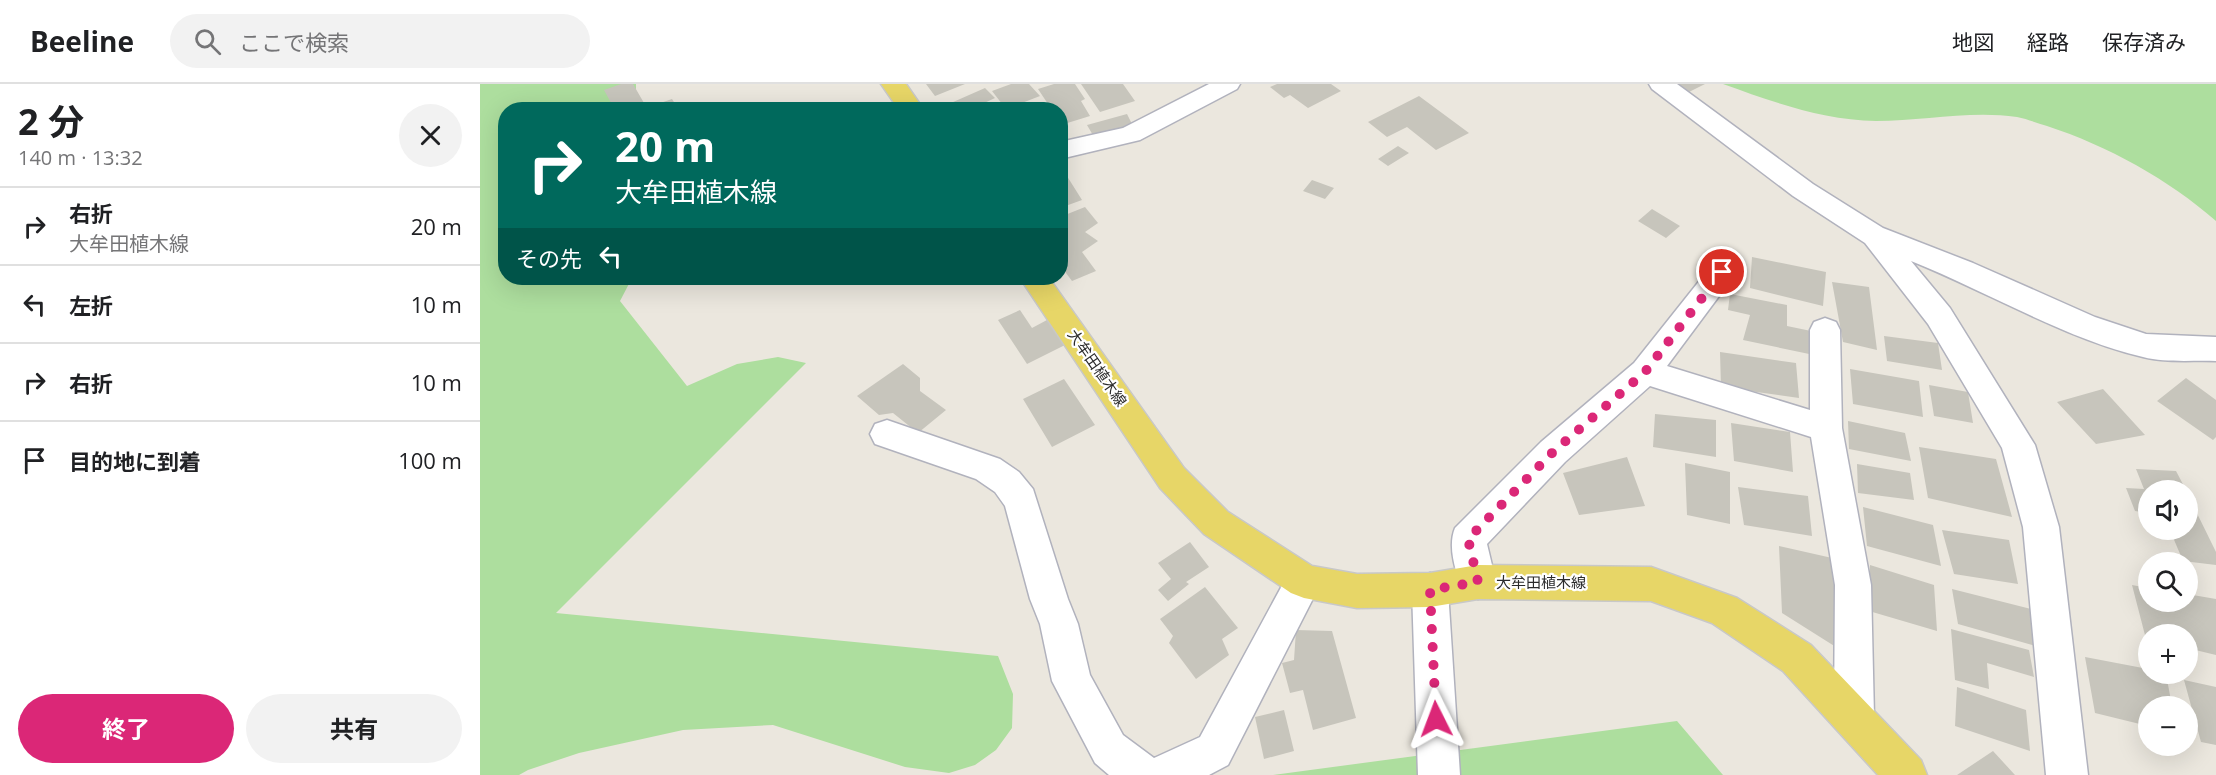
<!DOCTYPE html>
<html lang="ja">
<meta charset="utf-8">
<style>
body{margin:0;font-family:"Open Sans","Noto Sans JP",sans-serif;background:#f2f2f2;color:#202124;height:100vh;display:flex;flex-direction:column;font-size:22px;white-space:nowrap}
*{box-sizing:border-box;margin:0}
p{font-size:20px;color:#757577}
.icon{flex:none;width:33px;height:33px;fill:none;stroke:currentColor;stroke-width:2;stroke-linecap:round;stroke-linejoin:round}
.map{position:relative;flex:1;overflow:hidden}
.side{display:flex;flex-direction:column;background:#fff;width:480px}
.side>*{flex:none}
.banner{position:absolute;left:18px;top:18px;width:570px;height:183px;border-radius:24px;box-shadow:0 6px 24px #0002;background:#00695c;color:#fff;overflow:hidden}
.tools{position:absolute;left:1658px;top:396px;display:grid;gap:12px}
.tools a{display:grid;place-items:center;width:60px;height:60px;border-radius:50%;background:#fff;box-shadow:0 6px 24px #0002;font-size:30px}
.pin{position:absolute;display:grid;place-items:center;width:51px;height:51px;color:#fff;margin:-26px;border:3px solid #fff;border-radius:50%;box-shadow:0 2px 6px #0007}
.me{position:absolute;width:66px;margin:-33px;rotate:357deg;stroke-linejoin:round;filter:drop-shadow(0 0 4px #0008)}
.turn{display:flex;align-items:center;gap:21px;height:126px;padding:0 18px;font-size:27px}
.turn .icon{width:78px;height:78px;stroke-width:2.5}
.turn b{display:block;font-size:42px;line-height:51px}
.then{display:flex;align-items:center;height:57px;padding:0 18px;background:#0003;gap:12px;font-size:22px}
.round{display:grid;place-items:center;flex:none;width:63px;height:63px;border-radius:32px;background:#f2f2f2}
.summary{display:flex;align-items:center;justify-content:space-between;height:102px;padding:0 18px}
h1{font-size:36px;font-weight:700;line-height:45px}
.button{display:flex;gap:12px;margin-top:auto;padding:12px 18px}
.button a{flex:1;height:69px;border-radius:36px;background:#db2777;color:#fff;font-size:24px;font-weight:700;line-height:69px;text-align:center}
.button a+a{background:#f2f2f2;color:#202124}
ul{padding:0;list-style:none}
li{display:flex;align-items:center;gap:18px;height:78px;padding:0 18px;border-top:2px solid #e0e0e0}
li div{flex:1}
li b{display:block;font-size:22px}
li em{font-style:normal}
header{display:flex;align-items:center;gap:36px;box-sizing:border-box;height:84px;padding:0 30px;background:#fff;border-bottom:2px solid #e0e0e0}
header strong{font-size:28px}
nav{display:flex;gap:33px;margin-inline-start:auto;font-size:21px}
.search{width:420px;height:54px;background:#f2f2f2;display:flex;align-items:center;gap:15px;box-sizing:border-box;padding:0 21px;border-radius:33px;color:#757577;font-size:22px}
main{display:flex;flex:1;min-height:0}
.map>svg:first-child{display:block}
</style>
<header>
<strong>Beeline</strong>
<div class="search"><svg class="icon" aria-label="search" viewBox="0 0 24 24"><circle cx="10" cy="10" r="6"/><path d="M15 15l6 6"/></svg>ここで検索</div>
<nav><a>地図</a><a>経路</a><a>保存済み</a></nav>
</header>
<main>
<section class="side">
<div class="summary"><div><h1>2 分</h1><p>140 m · 13:32</p></div><a class="round"><svg class="icon" aria-label="close" viewBox="0 0 24 24"><path d="M6 6l12 12M18 6L6 18"/></svg></a></div>
<ul>
<li><svg class="icon" aria-label="right" viewBox="0 0 24 24"><path d="M7 20v-9h11M14 6l5 5-5 5"/></svg><div><b>右折</b><p>大牟田植木線</p></div><em>20 m</em></li>
<li><svg class="icon" aria-label="left" viewBox="0 0 24 24"><path d="M17 20v-9H6M10 6l-5 5 5 5"/></svg><div><b>左折</b></div><em>10 m</em></li>
<li><svg class="icon" aria-label="right" viewBox="0 0 24 24"><path d="M7 20v-9h11M14 6l5 5-5 5"/></svg><div><b>右折</b></div><em>10 m</em></li>
<li><svg class="icon" aria-label="arrive" viewBox="0 0 24 24"><path d="M6 21V4h12l-3 4 3 4H6"/></svg><div><b>目的地に到着</b></div><em>100 m</em></li>
</ul>
<div class="button"><a>終了</a><a>共有</a></div>
</section>
<div class="map">
<svg width="1736" height="691" viewBox="0 0 1736 691">
<rect width="100%" height="100%" fill="#ebe7de"/>
<!-- green -->
<path fill="#adde9e" d="M0,0H156V25L26,26V194H152L140,217L207,302L257,280L298,273L326,279L76,529L518,572L533,610L532,644L516,666L495,681L469,689L425,683L293,641L203,646L99,669L48,686L39,691H0Z
M1243,0H1736V137C1688,95 1628,62 1567,42C1557,39 1547,35 1537,33C1491,26 1442,37 1396,37C1342,36 1293,18 1243,0Z
M1197,637L1243,691H793Z"/>
<!-- building -->
<path fill="#c7c5bc" d="M141,0H153L164,19L146,26H135L124,6Z
M446,0H485L455,12Z
M531,0H549L560,12L526,25L512,7Z
M574,0H595L605,15L601,17L610,32L581,41L580,26H572L558,5Z
M601,0H643L655,17L620,28Z
M797,0H851L861,7L828,24L810,11L804,14L790,3Z
M1188,0H1225L1203,11Z
M505,4L515,14L500,21L505,26H455Z
M939,12L989,49L956,66L927,43L907,53L888,38Z
M192,15L199,26H163V25Z
M647,30L653,42L614,53L607,41Z
M918,62L929,69L908,82L898,75Z
M580,81L602,116L580,124Z
M832,96L854,104L845,115L823,107Z
M605,123L618,139L605,148L618,157L602,168L616,187L592,197L580,181V133Z
M1172,125L1200,142L1186,154L1158,137Z
M1272,173L1346,188L1343,222L1270,204Z
M1352,198L1389,203L1397,266L1363,258Z
M1250,210L1307,221V242L1331,247L1334,271L1263,256L1270,231L1248,226Z
M540,226L552,244L567,236L585,261L547,280L518,236Z
M1404,252L1458,259L1462,286L1407,277Z
M1240,268L1316,279L1319,314L1241,303Z
M423,280L440,294V307L466,326L438,349L413,329L399,331L377,312Z
M1370,285L1439,297L1443,333L1373,320Z
M1706,294L1736,316V353L1733,356L1677,317Z
M584,295L615,341L572,363L543,315Z
M1449,301L1488,308L1493,339L1454,332Z
M1623,305L1665,351L1616,360L1577,318Z
M1175,330L1236,336V373L1173,363Z
M1368,337L1425,349L1431,377L1369,365Z
M1251,339L1310,348L1313,388L1254,377Z
M1439,363L1516,375L1532,433L1448,414Z
M1147,373L1165,422L1099,431L1083,389Z
M1205,379L1250,388V440L1207,431Z
M1377,380L1430,389L1434,416L1378,409Z
M1656,385L1696,387L1706,406H1668V429L1655,427L1646,404L1664,405Z
M1258,403L1328,412L1332,452L1264,441Z
M1707,409L1736,468V481L1703,477L1692,451L1675,448L1674,446H1707Z
M1383,423L1453,441L1461,482L1387,462Z
M1462,446L1529,456L1538,500L1474,490Z
M710,458L729,483L706,498L709,500L688,517L678,506L691,495L678,479Z
M1299,462L1361,476L1367,570L1302,529Z
M1390,481L1454,501L1457,547L1389,527Z
M1652,501L1668,504V518H1707V510L1736,515V571L1707,564V550H1668V555H1666Z
M725,503L758,544L742,555L749,571L716,595L689,559L693,552L680,535Z
M1472,505L1551,525L1556,562L1478,540Z
M1471,545L1549,566L1554,593L1507,579L1509,605L1475,596Z
M816,546L852,547L876,634L833,646L823,606L810,609L802,579L814,576Z
M1605,573L1668,585V590H1686L1692,622H1668V642L1615,629Z
M1704,596L1736,603V661L1721,658Z
M1477,603L1546,626L1550,667L1475,642Z
M804,626L814,667L784,675L775,633Z
M1513,667L1535,691H1477Z"/>
<g fill="none" stroke-linecap="round" stroke-linejoin="round">
<!-- minor casing -->
<g stroke="#b1b2bd" stroke-width="3">
<path id="minor" d="M729,0H760L757,5L660,56L580,75V58L643,44Z
M1169,0H1197L1333,100L1403,144L1493,179L1615,233L1666,250L1736,253V277C1713,276 1686,279 1663,273C1586,255 1506,207 1431,177L1470,224L1555,361L1579,443L1608,691H1566L1543,443L1522,364L1448,240L1385,159L1313,112L1172,5Z
M1242,177L1252,181L1257,188L1187,282L1330,326V246L1334,238L1345,234L1356,238L1360,246L1362,344L1391,501L1394,633L1388,647L1374,653L1360,647L1354,633L1355,501L1331,353L1170,302L1085,378L1007,460L1016,498L1011,510L998,515L985,510C976,491 967,463 975,444L1061,358L1154,279L1232,181Z
M407,336L520,375L539,388L553,405L588,515L598,540L610,591L643,651L674,674L720,653L811,485L824,480L837,485L842,497L748,681L729,691H629L615,679L572,597L560,540L550,515L525,422L515,408L496,395L395,360L390,350L395,340Z
M950,489L963,494L968,506L980,691H938L932,506L937,494Z"/>
</g>
<!-- major casing -->
<g stroke="#c8c8c8" stroke-width="3">
<path id="major" d="M401,0H426L444,26H419Z
M540,194H569L704,384L748,428L832,482L877,490L950,489L998,481L1171,483L1257,514L1331,561L1441,676L1447,691H1398L1303,587L1232,539L1171,517L998,515L950,523L877,524L824,514L811,509L724,450L680,404Z"/>
</g>
<!-- minor -->
<use href="#minor" fill="#fff" fill-rule="evenodd"/>
<!-- major -->
<use href="#major" fill="#e7d667" fill-rule="evenodd"/>
</g>
<g fill="none" stroke-linecap="round" stroke-linejoin="round">
<!-- route -->
<path stroke="#db2777" stroke-width="10" stroke-dasharray="0 18" d="M956,635L950,506L998,498L988,455L1073,368L1165,288L1242,188"/>
</g>
<g text-anchor="middle" stroke-width="4.5" stroke-linejoin="round" paint-order="stroke">
<!-- street labels -->
<g font-size="15" fill="#2b2b2b" stroke="#fff">
<text transform="translate(617 284) rotate(55)" y="5">大牟田植木線</text>
<text x="1061" y="504">大牟田植木線</text>
</g>
</g>
</svg>
<div class="tools">
<a><svg class="icon" aria-label="sound" viewBox="0 0 24 24"><path d="M4 9h4l5-4v14l-5-4H4zM17 9q2 3 0 6"/></svg></a>
<a><svg class="icon" aria-label="search" viewBox="0 0 24 24"><circle cx="10" cy="10" r="6"/><path d="M15 15l6 6"/></svg></a>
<a>+</a>
<a>−</a>
</div>
<div class="pin" style="left:1242px;top:188px;background:#d93025"><svg class="icon" aria-label="arrive" viewBox="0 0 24 24"><path d="M6 21V4h12l-3 4 3 4H6"/></svg></div>
<svg class="me" style="left:956px;top:635px" viewBox="-20 -20 40 40"><path d="M0-17L14 15 0 8-14 15z" fill="#db2777" stroke="#fff" stroke-width="4"/></svg>
<div class="banner">
<div class="turn"><svg class="icon" aria-label="right" viewBox="0 0 24 24"><path d="M7 20v-9h11M14 6l5 5-5 5"/></svg><div><b>20 m</b>大牟田植木線</div></div>
<div class="then">その先<svg class="icon" aria-label="left" viewBox="0 0 24 24"><path d="M17 20v-9H6M10 6l-5 5 5 5"/></svg></div>
</div>
</div>
</main>
